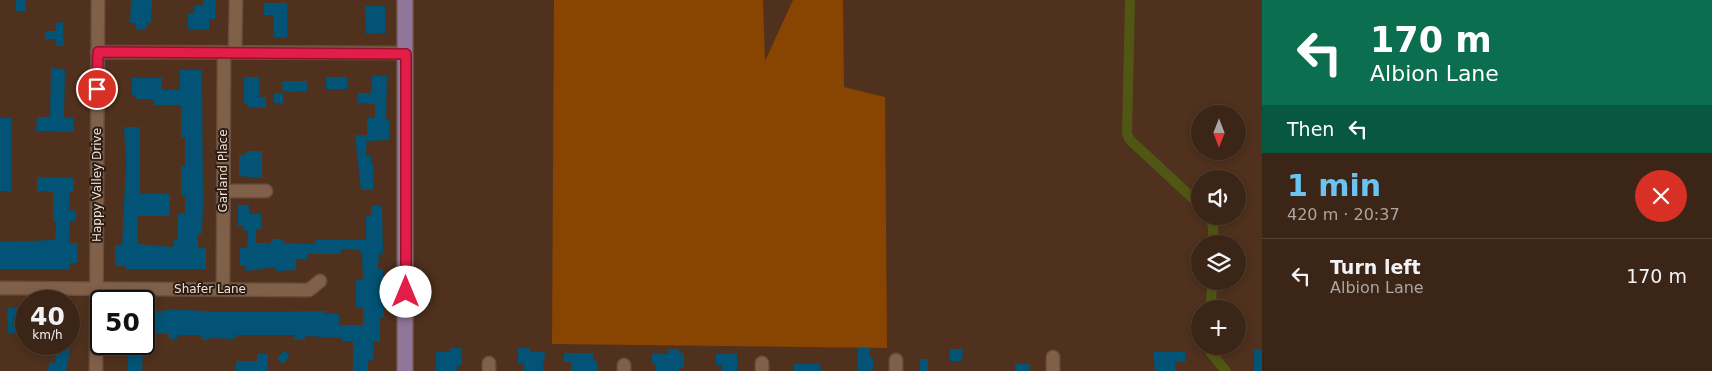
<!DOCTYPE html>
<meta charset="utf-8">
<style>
body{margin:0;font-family:"DejaVu Sans",sans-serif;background:#422d1f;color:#f1f3f6;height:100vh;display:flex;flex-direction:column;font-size:19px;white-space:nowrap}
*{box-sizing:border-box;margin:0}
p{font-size:16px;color:#aca5a1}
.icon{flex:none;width:28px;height:28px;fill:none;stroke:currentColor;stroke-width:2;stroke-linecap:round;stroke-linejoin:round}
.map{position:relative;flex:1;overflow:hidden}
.drawer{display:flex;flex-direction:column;background:#3b2516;width:450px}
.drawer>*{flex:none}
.banner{background:#0b6e4f;color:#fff;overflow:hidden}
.needle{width:32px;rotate:180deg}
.tools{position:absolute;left:1191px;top:105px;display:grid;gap:10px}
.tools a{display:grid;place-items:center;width:55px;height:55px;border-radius:50%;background:#3b2516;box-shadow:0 2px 8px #0003,0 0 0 1px #544235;font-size:25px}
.speed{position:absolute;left:15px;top:290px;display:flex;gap:10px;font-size:25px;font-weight:700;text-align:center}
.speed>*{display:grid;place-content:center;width:65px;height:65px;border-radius:50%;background:#3b2516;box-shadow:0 2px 8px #0003,0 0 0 1px #544235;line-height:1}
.speed small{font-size:12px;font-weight:400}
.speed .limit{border:2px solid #111;border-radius:8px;background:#fff;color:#111}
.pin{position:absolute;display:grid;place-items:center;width:42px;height:42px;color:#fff;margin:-21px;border:2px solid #fff;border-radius:50%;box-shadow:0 1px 5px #0007}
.me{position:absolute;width:55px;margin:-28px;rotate:0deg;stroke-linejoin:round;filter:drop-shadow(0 0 4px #0008)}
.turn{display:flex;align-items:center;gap:18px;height:105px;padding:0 25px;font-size:22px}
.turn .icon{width:65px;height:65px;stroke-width:2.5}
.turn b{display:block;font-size:35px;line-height:42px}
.then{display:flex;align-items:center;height:48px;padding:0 25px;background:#0003;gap:10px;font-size:19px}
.round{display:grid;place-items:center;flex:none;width:52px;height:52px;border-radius:26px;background:#422d1f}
.head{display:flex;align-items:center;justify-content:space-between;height:85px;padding:0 25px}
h1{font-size:30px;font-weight:700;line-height:38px;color:#6cc2f3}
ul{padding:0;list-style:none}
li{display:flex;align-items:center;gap:15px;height:75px;padding:0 25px;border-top:1px solid #544235}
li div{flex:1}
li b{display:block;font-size:19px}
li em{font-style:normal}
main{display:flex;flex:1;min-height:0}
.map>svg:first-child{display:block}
</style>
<main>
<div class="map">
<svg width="1262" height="371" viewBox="0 0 1262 371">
<rect width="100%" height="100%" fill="#4f311d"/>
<!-- green -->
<path fill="#884401" d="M554,0H763L765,61L793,0H843L844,87L885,97L887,348L552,344Z"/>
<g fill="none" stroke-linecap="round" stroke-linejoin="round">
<!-- canal -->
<path stroke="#505714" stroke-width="10" d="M1130,0L1127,134L1130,140L1200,205
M1209,216L1213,226V244
M1211,309L1212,281
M1210,346L1211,353L1226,371"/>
</g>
<!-- building -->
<path fill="#025375" d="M16,0H26V11H16Z
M131,0H152L151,23L147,22L146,30L136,29V23H130Z
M203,0H216L215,19H209V30L188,29V14H194V6H203Z
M264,3H287V37H273L274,15H264Z
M365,6H385V33L366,34Z
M63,22L64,46H56V39H45V31H56V23Z
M51,68L65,69L64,117L74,118V132L36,131L37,117H50Z
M180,70H202L203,204L202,234H198V248H206V269H126V266H115V245H122L126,163L124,127H140V194H170V216H138V244L173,247L174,240H178V214H185V195H181V166H185V138H181V105H154V99H136V95H132V78H162V90H180Z
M372,76H387L386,119H389V140L367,141V118H375V104L357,103L358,93H371Z
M244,77H259V97H266V108L247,107V103H244Z
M326,77H347V89H326Z
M282,81H307V91L283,92Z
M274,93H283V103H274Z
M0,118H11V191H0Z
M355,135H367L366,156H371V164H373V190H361Z
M245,151H262V178L239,176V155H245Z
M37,177L74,178V192H70L69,210L76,211V221H70L69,243H77V263H69V269H0V242L55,240L56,222H53V192L37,191Z
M238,205H249V214H261V229H256V243H271V239H283V243L316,244V240H366V215H371V206H382L383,253H379L378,269H383V281H381L384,317H380V342H373L374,360L368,361V371H353V341H342V338L305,336V340H292L297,335H236V339L209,338V340H201V335H177V339H169V334H144V311H166V309L223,312L326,311V314H339V325H363V307H356V280H363L362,253H360V250L341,249V254H307V259H296V270L276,271V267L246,271V266H240V248H247L248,231H244V226H238Z
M22,307L26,308V333H8L7,308Z
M58,344H71L66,371H48L50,362L55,363Z
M128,348L143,349L142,371H128Z
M450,348H461L462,365H457V371H436V352H451Z
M518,348H530V352H545L543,371H524V363H518Z
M858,348H870V358H873V369L870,371H857Z
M668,349H679V353H684V368H679V371H656V364H652V353L668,354Z
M950,349H963L962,361H949Z
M284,350L290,356L283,364L277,359Z
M1254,350H1262V371H1254Z
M1153,352H1185L1186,362H1175L1176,371H1155Z
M564,353H593V361H597V371H571V362H564Z
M257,354H268V371H236V361H257Z
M716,354H737V371H721L722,365H716Z
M920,359H928V371H920Z
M1015,363L1030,364L1029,371H1015Z
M794,364H820L821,371H794Z"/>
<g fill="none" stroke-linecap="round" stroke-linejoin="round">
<!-- minor casing -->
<g stroke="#69503e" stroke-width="15">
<path id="minor" d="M97,52L406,53
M235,52L236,0
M223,191H266
M0,288L309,290L320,281
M223,289L224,53
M96,371L98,0
M489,371V363
M624,371V365
M762,371V363
M896,371V360
M1053,371V357"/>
</g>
<!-- major casing -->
<g stroke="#69503e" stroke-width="18">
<path id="major" d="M405,0V371"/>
</g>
<!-- minor -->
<use href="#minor" stroke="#81604a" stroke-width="12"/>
<!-- major -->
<use href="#major" stroke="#8f769a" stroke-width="15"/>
</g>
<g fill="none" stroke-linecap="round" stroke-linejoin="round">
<!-- route casing -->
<g stroke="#92132f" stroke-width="12">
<path id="route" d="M97,89L98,52L406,54V292"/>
</g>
<!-- route -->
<use href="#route" stroke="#e11d48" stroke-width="9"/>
</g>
<g text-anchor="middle" stroke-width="4" stroke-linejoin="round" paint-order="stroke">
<!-- street labels -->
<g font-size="12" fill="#f4e0d4" stroke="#2b1d14">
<text transform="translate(223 171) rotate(-90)" y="4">Garland Place</text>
<text transform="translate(97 185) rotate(-90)" y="4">Happy Valley Drive</text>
<text x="210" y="293">Shafer Lane</text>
</g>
</g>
</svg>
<div class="tools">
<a><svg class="needle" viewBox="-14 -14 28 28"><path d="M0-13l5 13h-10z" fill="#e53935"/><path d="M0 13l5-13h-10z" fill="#aca5a1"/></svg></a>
<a><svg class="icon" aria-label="sound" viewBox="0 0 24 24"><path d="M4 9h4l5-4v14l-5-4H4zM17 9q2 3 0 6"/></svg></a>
<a><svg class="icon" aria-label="layers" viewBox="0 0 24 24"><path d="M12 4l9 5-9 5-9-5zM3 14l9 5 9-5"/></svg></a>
<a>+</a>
</div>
<div class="speed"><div>40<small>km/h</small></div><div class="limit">50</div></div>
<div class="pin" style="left:97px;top:89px;background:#d93025"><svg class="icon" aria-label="arrive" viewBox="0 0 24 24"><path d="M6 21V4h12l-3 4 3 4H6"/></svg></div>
<svg class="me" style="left:406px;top:292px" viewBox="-20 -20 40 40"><circle r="19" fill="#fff"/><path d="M0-13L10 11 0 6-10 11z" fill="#e11d48"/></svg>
</div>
<section class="drawer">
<div class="banner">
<div class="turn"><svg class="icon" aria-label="left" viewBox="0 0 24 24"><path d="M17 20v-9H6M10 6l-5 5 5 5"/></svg><div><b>170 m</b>Albion Lane</div></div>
<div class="then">Then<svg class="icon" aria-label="left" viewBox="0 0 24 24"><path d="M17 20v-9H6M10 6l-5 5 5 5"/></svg></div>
</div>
<div class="head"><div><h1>1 min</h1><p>420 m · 20:37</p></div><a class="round" style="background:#d93025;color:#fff"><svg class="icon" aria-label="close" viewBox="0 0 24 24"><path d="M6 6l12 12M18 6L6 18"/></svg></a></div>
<ul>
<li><svg class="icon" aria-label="left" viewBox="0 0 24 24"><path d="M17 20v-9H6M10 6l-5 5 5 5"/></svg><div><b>Turn left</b><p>Albion Lane</p></div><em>170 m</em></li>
</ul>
</section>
</main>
